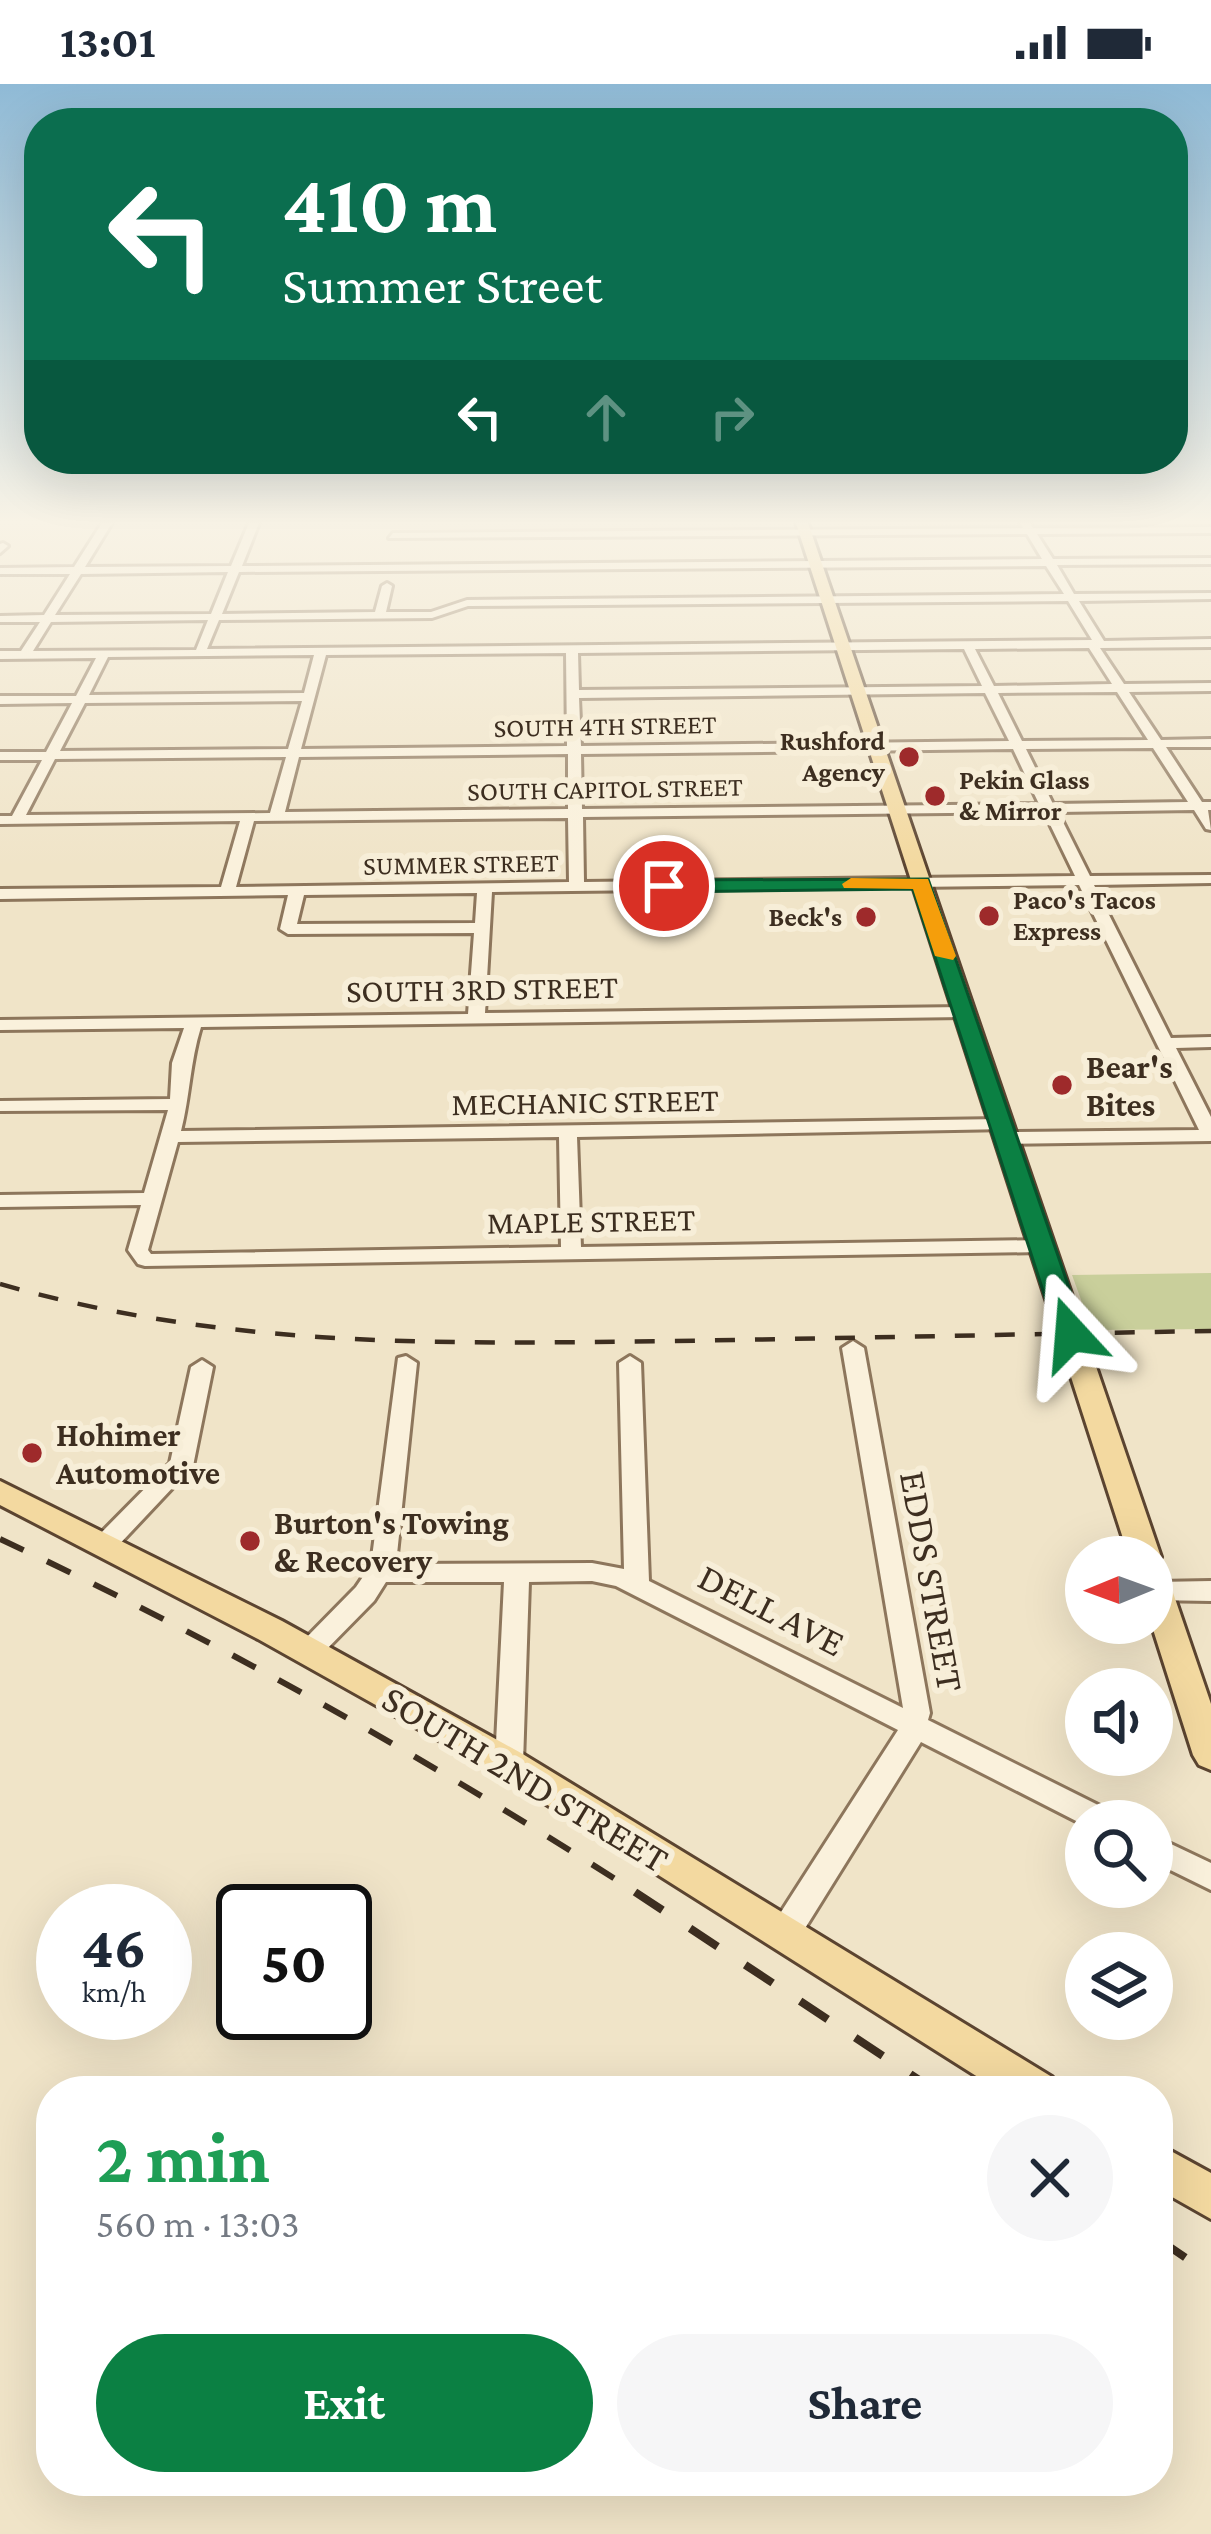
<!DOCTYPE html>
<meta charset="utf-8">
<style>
body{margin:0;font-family:"Crimson Pro",serif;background:#f6f6f7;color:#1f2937;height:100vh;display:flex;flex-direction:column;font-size:45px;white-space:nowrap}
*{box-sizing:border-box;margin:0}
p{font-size:39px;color:#747a83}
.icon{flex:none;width:66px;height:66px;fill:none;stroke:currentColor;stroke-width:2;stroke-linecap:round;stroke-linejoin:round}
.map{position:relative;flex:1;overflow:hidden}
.details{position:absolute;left:36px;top:1992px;width:1137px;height:420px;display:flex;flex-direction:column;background:#fff;border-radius:48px;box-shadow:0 12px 48px #0002}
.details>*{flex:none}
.banner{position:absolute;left:24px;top:24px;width:1164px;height:366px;border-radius:48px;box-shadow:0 12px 48px #0002;background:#0b6e4f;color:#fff;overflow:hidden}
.needle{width:78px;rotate:269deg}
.buttons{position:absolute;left:1065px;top:1452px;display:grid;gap:24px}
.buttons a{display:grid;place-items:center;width:108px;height:108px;border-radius:50%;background:#fff;box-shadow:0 12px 48px #0002;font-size:60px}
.speed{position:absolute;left:36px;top:1800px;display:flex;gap:24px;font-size:60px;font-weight:700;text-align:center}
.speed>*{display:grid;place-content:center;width:156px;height:156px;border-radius:50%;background:#fff;box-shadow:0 12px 48px #0002;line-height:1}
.speed small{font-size:30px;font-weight:400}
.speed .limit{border:6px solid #111;border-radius:18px;background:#fff;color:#111}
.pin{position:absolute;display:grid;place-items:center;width:102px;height:102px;color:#fff;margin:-51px;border:6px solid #fff;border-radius:50%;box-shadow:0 3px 12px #0007}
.me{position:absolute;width:132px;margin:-66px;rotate:341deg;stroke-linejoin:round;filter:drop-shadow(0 0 9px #0008)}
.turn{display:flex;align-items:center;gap:42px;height:252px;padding:0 60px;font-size:54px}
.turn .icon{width:156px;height:156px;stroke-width:2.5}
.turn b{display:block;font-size:84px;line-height:102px}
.lanes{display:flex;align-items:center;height:114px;padding:0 60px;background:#0003;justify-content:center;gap:60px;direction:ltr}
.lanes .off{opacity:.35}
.round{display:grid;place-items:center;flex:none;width:126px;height:126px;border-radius:63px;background:#f6f6f7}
.summary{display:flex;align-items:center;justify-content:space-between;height:204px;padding:0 60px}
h1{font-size:72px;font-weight:700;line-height:90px;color:#1e9e55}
.cta{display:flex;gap:24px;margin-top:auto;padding:24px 60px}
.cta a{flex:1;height:138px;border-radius:72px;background:#0b8043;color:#fff;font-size:48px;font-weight:700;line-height:138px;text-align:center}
.cta a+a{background:#f6f6f7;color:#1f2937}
.status{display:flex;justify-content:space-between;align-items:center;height:84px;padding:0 60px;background:#fff;direction:ltr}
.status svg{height:33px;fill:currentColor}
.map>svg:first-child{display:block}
</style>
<div class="status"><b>13:01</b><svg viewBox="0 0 49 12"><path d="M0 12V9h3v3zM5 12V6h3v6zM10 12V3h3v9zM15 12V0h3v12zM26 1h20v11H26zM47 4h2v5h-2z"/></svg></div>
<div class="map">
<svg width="1211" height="2450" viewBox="0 0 1211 2450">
<rect width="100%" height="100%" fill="#f0e4c8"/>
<!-- green -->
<path fill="#c9cf9b" d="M1211,1189V1245L1092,1246L1072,1191Z"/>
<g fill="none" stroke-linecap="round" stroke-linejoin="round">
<!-- minor casing -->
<g stroke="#8d765c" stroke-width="6">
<path id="minor" d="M102,439H112L85,483L231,482L249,439H259L242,482L1042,475L1027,450L389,454L393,449L1023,444L1020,439H1030L1033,444L1211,443V449L1037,450L1053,475L1211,474V480L1057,481L1074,510L1211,509V515L1079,517L1104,557L1211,555V563L1100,564L1124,600L1211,599V607L1129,608L1161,656L1211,655V663H1166L1202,718H1211V726H1208L1211,746L1206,745L1194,726L1058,728L1090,792L1211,791V799L1094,801L1171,954L1211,953V963L1176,964L1211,1033V1057L1006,1060L997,1054L1006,1048L1199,1046L1079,801L492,808L485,929L965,923L973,928L965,933L201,943C190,978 190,1012 181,1047L1002,1035L1011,1041L1009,1045L577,1053L581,1163L1042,1156L1052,1162L1042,1168L145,1182L138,1180L128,1166L141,1121L0,1123V1111L144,1109L168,1026L0,1027V1017L170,1015L172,979L184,944L0,946V936L468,930L474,849L288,850L280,845L288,811L0,815V805L221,803L240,737L0,740V732H12L42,676H0V668H46L72,619L0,620V612H76L96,574L0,575V567H21L40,538H0V532L44,531L70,490H0V484L74,483ZM1046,482L1064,510L467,516L431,528H386L392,502L387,499L382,502L375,528L222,530L239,488ZM228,488L211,530L55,531L81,490ZM1068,517L1092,556L207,565L219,536L432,534L468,522ZM208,536L196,566L33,567L51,538ZM1089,564L1112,600L994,602L975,565ZM964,565L982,602L579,606L578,569ZM566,569L567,662L301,665L326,571ZM314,571L304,609L89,611L108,573ZM1117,608L1148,656L1022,657L998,609ZM985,609L1009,657L581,662L579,614ZM302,617L288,665L60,667L85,619ZM1153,664L1188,718L1053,720L1026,665ZM1013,665L1039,720L582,725L581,670ZM568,670V725L285,728L299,673ZM286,673L270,729L26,731L55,675ZM1044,728L1075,792L584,798L583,733ZM568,734L569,798L236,803L254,737ZM477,809L475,839L297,840L304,811ZM559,1053L561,1163L151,1170L148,1166L178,1058Z
M3,459L8,462L0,469V460Z
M853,1257L864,1264L930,1629L928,1636L1112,1728L1116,1737H1086V1742L921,1658L794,1862L783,1866L772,1862L768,1852L772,1842L898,1646L616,1502L592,1497L529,1498L523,1679L519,1687L509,1690L499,1687L495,1679L504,1498H386L374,1517L318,1574L309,1577L300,1574L296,1567L300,1560L356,1503L371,1481L398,1274L406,1272L417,1279L396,1480L592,1479L624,1485L619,1279L630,1272L641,1279L649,1497L903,1624L842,1264Z
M202,1276L213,1283L193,1382L113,1467L104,1470L95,1467L92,1461L95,1455L170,1379L191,1283Z
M1211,1497V1517L1152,1516V1500L1157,1498Z
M1152,1751L1211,1779V1806L1152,1777Z"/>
</g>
<!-- major casing -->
<g stroke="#5b4430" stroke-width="6">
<path id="major" d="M796,439H808L1161,1473L1153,1482L1163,1485L1168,1494L1211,1620V1686L1199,1681L1193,1671L1151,1539L1152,1473H1129Z
M0,1397L282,1537L521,1669L1052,1993L1058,2007H1000L497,1689L258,1555L0,1421Z
M1158,2060L1211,2089V2135L1158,2105Z"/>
</g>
<!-- minor -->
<use href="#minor" fill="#faf1dc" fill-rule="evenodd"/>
<!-- major -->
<use href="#major" fill="#f3d9a0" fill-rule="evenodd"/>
<!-- rail-far2 -->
<path stroke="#3d2e20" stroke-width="4.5" stroke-dasharray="20 20" stroke-linecap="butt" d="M0,1200C228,1265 441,1260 675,1257C854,1254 1032,1250 1211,1247"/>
<!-- rail-far1 -->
<path stroke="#3d2e20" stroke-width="6" stroke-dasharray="26 26" stroke-linecap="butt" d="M0,1455C222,1559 434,1678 640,1811"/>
<!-- rail -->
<path stroke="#3d2e20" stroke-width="8" stroke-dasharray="33 33" stroke-linecap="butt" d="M635,1808L936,2007
M1158,2155L1211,2191"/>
</g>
<!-- sky -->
<linearGradient id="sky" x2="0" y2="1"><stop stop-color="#8fbad6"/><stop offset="0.56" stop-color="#f8f3e6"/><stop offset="1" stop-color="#f8f3e6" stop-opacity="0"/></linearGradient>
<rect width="1211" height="782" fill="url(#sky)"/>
<!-- route -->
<path fill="#0b8043" stroke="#07532c" stroke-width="3" d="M928,795L1085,1250L1081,1256H1061L1057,1250L913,805L664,808L654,802L664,796Z"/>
<!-- slow -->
<path fill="#f59e0b" d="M851,794L928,795L956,872L953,876L935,872L913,805L844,804L842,800Z"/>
<!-- markers -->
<g fill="#9e2a2b" stroke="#f7eed8" stroke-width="4.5">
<circle cx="909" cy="673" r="12"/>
<circle cx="935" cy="712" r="12"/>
<circle cx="989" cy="832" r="12"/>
<circle cx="866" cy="833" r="12"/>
<circle cx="1062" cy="1001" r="12"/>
<circle cx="32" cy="1369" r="12"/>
<circle cx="250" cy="1457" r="12"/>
</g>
<g text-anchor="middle" stroke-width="12" stroke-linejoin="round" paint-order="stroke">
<!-- far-street labels -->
<g font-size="27" fill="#3d2e20" stroke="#f7eed8">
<text transform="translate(605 642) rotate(-1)" y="9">SOUTH 4TH STREET</text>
<text transform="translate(605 705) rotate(-1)" y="9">SOUTH CAPITOL STREET</text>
<text transform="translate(461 780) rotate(-1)" y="9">SUMMER STREET</text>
</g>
<!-- far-poi labels -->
<g font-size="27" font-weight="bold" fill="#3d2e20" stroke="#f7eed8" text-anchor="end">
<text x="885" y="666">Rushford<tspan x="885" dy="31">Agency</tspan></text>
<text x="959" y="705" text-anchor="start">Pekin Glass<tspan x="959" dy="31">&amp; Mirror</tspan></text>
<text x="1013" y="825" text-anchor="start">Paco's Tacos<tspan x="1013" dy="31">Express</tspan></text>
<text x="842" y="842">Beck's</text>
</g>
<!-- street labels -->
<g font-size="33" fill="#3d2e20" stroke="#f7eed8">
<text transform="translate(482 904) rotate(-1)" y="12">SOUTH 3RD STREET</text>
<text transform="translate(585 1017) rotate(-1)" y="12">MECHANIC STREET</text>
<text transform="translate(591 1136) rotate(-1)" y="12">MAPLE STREET</text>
</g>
<!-- poi labels -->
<g font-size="33" font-weight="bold" fill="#3d2e20" stroke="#f7eed8" text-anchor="start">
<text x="1086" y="994">Bear's<tspan x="1086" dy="38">Bites</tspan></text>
<text x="56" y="1362">Hohimer<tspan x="56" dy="38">Automotive</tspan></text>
<text x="274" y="1450">Burton's Towing<tspan x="274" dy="38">&amp; Recovery</tspan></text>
</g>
<!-- near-street labels -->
<g font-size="39" fill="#3d2e20" stroke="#f7eed8">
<text transform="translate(933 1497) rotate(80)" y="14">EDDS STREET</text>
<text transform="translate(772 1525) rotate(27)" y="14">DELL AVE</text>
<text transform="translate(526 1694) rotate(31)" y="14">SOUTH 2ND STREET</text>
</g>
</g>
</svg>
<div class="buttons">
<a><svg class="needle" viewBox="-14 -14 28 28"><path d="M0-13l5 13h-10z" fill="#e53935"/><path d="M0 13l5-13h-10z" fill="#747a83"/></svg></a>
<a><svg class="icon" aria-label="sound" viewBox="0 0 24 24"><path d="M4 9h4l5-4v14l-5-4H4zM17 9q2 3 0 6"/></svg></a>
<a><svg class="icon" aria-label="search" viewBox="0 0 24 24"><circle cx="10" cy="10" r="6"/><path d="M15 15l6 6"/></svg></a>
<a><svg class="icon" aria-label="layers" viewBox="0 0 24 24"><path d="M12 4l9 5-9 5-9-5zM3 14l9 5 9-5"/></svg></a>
</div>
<div class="speed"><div>46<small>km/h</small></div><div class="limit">50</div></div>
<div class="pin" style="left:664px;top:802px;background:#d93025"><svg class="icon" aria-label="arrive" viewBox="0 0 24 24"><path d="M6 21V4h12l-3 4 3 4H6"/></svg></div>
<svg class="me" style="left:1071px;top:1250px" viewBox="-20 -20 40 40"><path d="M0-17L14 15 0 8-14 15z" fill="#0b8043" stroke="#fff" stroke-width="4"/></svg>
<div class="banner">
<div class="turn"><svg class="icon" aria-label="left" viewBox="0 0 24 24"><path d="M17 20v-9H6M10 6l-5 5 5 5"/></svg><div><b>410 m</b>Summer Street</div></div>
<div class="lanes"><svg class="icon" aria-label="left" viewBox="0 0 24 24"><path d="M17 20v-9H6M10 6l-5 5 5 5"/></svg><svg class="icon off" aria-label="ahead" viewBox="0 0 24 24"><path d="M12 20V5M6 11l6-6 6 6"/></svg><svg class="icon off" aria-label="right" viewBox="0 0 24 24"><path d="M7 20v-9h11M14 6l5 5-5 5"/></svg></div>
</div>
<section class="details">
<div class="summary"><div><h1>2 min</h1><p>560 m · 13:03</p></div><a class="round"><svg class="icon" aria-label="close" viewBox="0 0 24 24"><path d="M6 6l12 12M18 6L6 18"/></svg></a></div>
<div class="cta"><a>Exit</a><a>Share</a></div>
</section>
</div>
